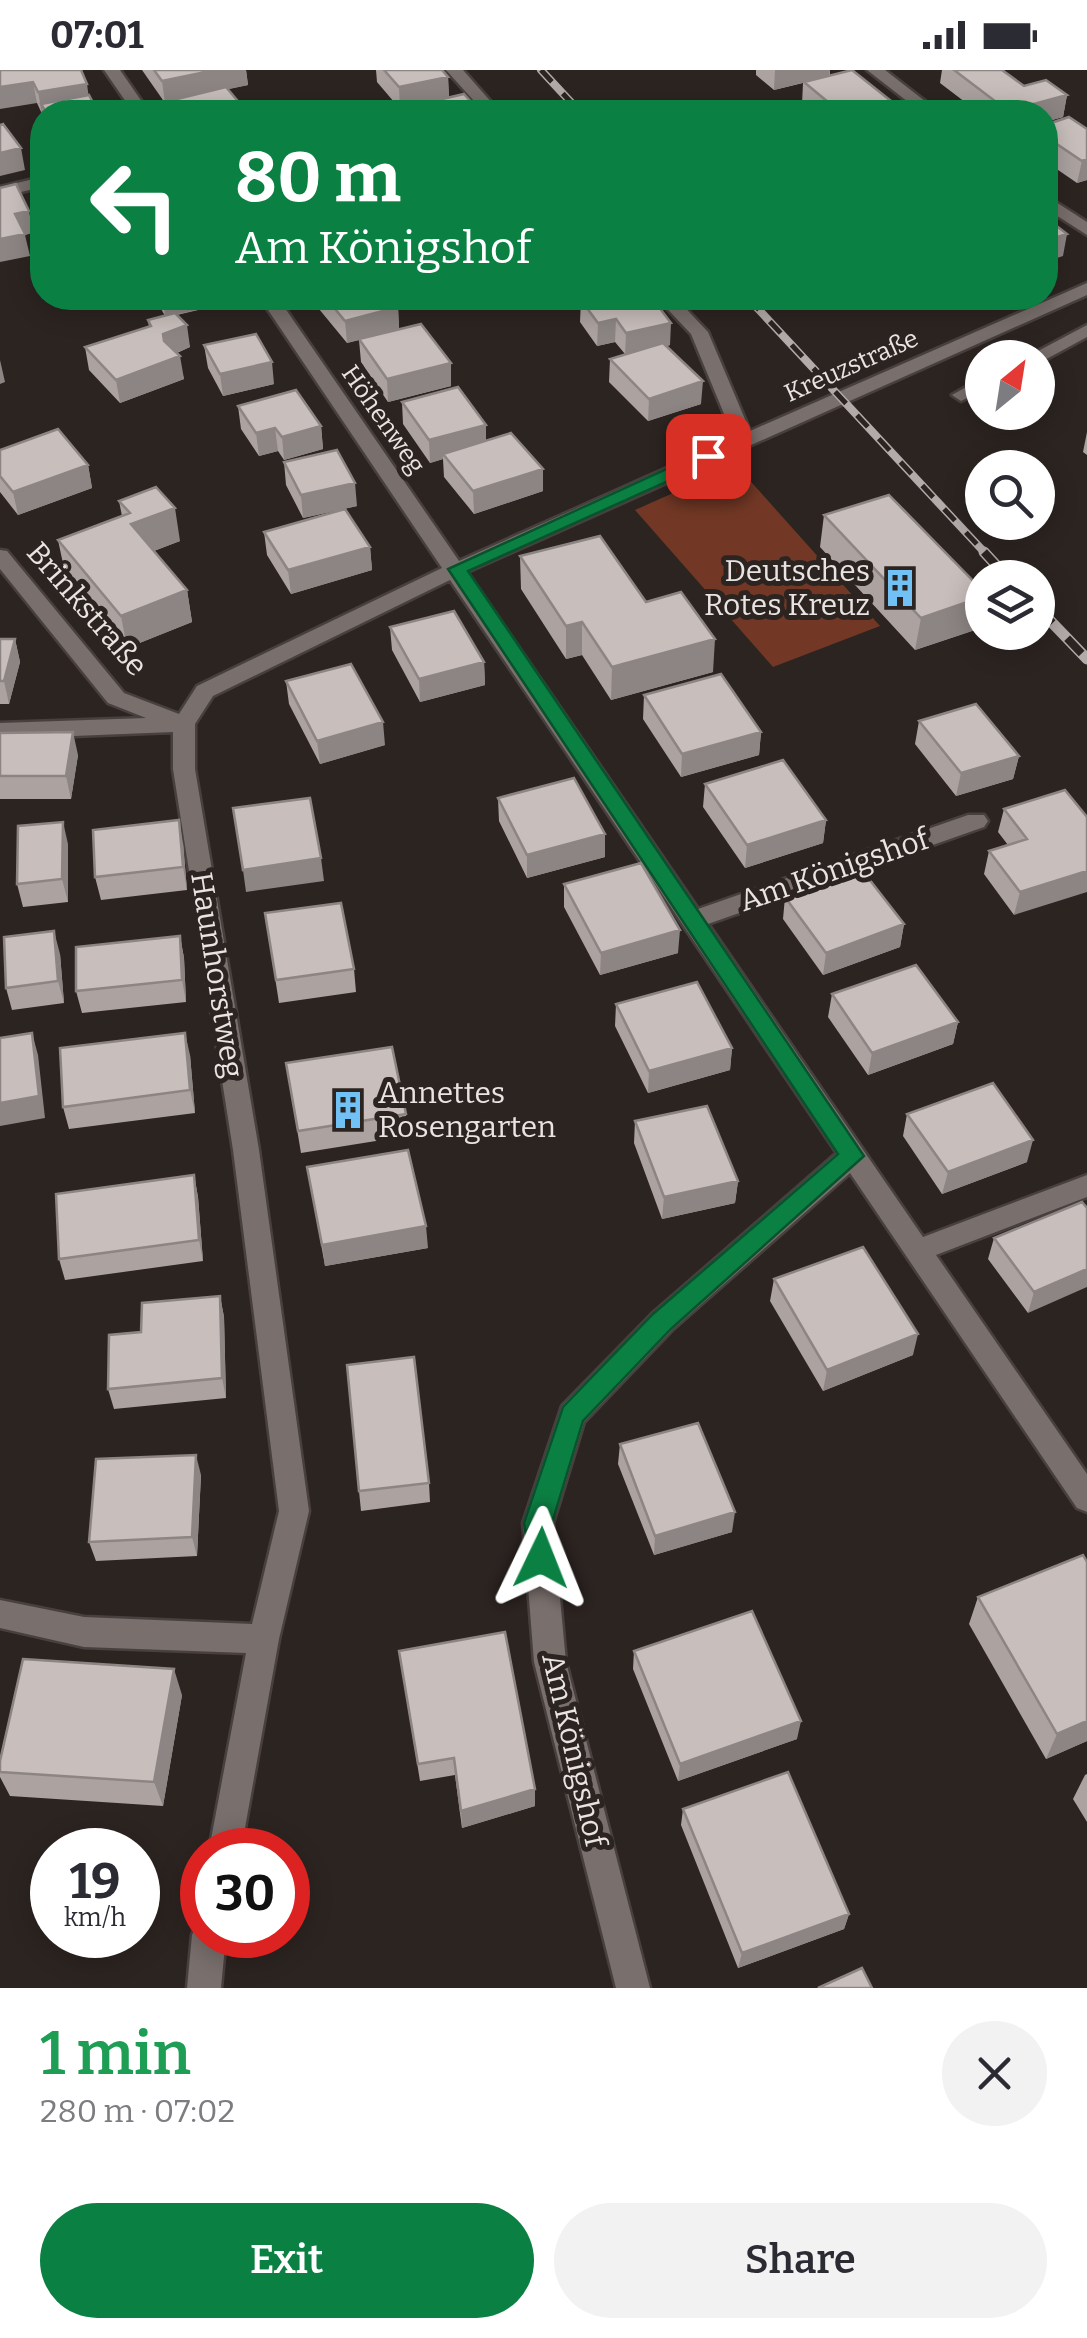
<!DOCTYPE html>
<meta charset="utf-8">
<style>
body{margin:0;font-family:Bitter,serif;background:#f2f2f3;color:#2b2b33;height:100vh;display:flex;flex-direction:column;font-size:38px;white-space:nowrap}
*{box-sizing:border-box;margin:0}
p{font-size:32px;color:#7c7c81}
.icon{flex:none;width:55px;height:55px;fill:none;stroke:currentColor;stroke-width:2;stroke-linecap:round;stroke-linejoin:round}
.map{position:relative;height:1918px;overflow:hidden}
.panel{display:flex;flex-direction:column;background:#fff;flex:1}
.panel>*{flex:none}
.hud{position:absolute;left:30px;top:30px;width:1028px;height:210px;border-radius:40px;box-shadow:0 5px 25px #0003;background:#0b8043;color:#fff;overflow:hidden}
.needle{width:65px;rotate:30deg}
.fabs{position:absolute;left:965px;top:270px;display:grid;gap:20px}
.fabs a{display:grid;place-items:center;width:90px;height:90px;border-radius:50%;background:#fff;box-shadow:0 5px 25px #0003;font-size:50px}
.speed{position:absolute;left:30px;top:1758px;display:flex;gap:20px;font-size:50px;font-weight:700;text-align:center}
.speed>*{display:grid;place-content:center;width:130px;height:130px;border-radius:50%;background:#fff;box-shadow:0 5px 25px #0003;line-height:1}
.speed small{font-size:25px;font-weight:400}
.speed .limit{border:15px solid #d22;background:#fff;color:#111}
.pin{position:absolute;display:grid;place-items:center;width:85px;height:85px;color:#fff;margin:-42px;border-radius:20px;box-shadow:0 5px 15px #0006}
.me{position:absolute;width:110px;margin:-55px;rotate:2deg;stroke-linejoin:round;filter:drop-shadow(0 0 8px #0008)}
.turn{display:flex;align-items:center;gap:35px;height:210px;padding:0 40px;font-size:45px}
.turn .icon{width:130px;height:130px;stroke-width:2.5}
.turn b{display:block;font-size:70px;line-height:85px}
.round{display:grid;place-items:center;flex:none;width:105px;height:105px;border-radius:52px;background:#f2f2f3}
.head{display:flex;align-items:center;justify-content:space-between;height:170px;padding:0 40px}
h1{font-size:60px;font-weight:600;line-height:75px;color:#1e9e55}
.action{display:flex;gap:20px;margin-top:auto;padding:20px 40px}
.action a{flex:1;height:115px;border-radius:60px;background:#0b8043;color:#fff;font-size:40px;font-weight:600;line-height:115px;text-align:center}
.action a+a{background:#f2f2f3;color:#2b2b33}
.status{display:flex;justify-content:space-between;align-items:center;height:70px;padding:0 50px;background:#fff;direction:ltr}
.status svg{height:28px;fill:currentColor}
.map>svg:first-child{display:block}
</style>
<div class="status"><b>07:01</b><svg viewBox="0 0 49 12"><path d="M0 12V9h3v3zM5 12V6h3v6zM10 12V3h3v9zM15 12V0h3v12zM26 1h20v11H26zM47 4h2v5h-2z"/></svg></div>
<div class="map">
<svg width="1087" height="1918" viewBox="0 0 1087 1918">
<rect width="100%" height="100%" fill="#2c2421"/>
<!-- green -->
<path fill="#723825" d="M736,395L880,556L773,597L635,440Z"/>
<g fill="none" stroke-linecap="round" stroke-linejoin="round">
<!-- minor casing -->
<g stroke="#47403f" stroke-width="5">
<path id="minor" d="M104,0H120L149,42H133Z
M446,0H463L500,42H484Z
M867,0H885L939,42H921Z
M42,107V117L0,127V117Z
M1045,125L1087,152V165L1045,138Z
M1087,213V225L467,502L698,839L968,745H984L988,751L984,757L708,854L923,1167L1087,1105V1127L936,1185L1087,1404V1442L1077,1438L850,1103L672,1260L584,1352L553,1453L566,1592L650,1918H616L534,1592L523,1453L562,1336L652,1244L837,1083L450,510L213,626L195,654V699L259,1080L309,1441L279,1569L241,1780H209L246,1583L84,1577L0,1558V1530L84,1547L252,1554L279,1441L233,1080L173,699V662L0,669V653L146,648L108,633L0,499V480L7,481L124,623L179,644L197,616L442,498L260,228H278L459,491L734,368L691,264L657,228H676L708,262L750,361Z
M1087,255V267L1041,292L1038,288H1025Z
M982,308V321L961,331L952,325Z
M202,1851V1865H226L221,1918H187L192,1865L197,1853Z"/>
</g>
<!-- minor -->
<use href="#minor" fill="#796f6c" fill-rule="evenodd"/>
<!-- rail-far1 casing -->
<g stroke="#b2aba9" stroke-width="8">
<path id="rail-far1" d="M541,0L580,42
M748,228L986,484"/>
</g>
<!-- rail casing -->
<g stroke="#b2aba9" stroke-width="11">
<path id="rail" d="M984,482L1008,508
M1038,538L1087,589"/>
</g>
<!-- rail-far1 -->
<use href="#rail-far1" stroke="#2c2421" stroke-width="5" stroke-dasharray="16" stroke-linecap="butt"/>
<!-- rail -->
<use href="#rail" stroke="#2c2421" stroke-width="8" stroke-dasharray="21" stroke-linecap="butt"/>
</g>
<!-- wall -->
<path fill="#aca3a1" d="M0,0L89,26L98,42L42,44L37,33Z
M142,0H246L248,15L228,19L247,42H178L177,30L165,33Z
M376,0H442L448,7L449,28L480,42H412V36L400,39L377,12Z
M756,0H830V5L891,31L889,42H812L802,34L803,13L774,20L756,5Z
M942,0H1002L1024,16L1067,25L1063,47L1045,52V42H978L940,13Z
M1045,55L1087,59V110L1077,113L1045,91Z
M155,228H228V233L177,245L190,277L177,283L184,309L120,333L89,300L85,277L149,257L148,250L165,246Z
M318,228H390L398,237L399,259L451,316L388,332L361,292L359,270L347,273L319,239Z
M581,230L670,275L667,276L701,334L648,351L609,312L610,289L625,284L615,272L597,276L580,252Z
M204,275L274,314L223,326L208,298Z
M402,332L486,371L543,421L474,444L444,407L443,389L430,393L403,354Z
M238,336L321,356L323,379L284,390L278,381L259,386L241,359Z
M1087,362V385L1083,382Z
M0,380L88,395L92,418L18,445L0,422Z
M284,392L357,436L303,448L286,415Z
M119,431L180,471L154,481L187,520L192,552L127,578L65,503L58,470L122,446Z
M824,445L981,558L915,580L820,477Z
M264,462L370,477L372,500L291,524L267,485Z
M520,486L646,532L713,602L611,630L582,585L566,589L521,519Z
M390,557L484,592L485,615L420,632L392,580Z
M0,569H15L20,592L9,634H0Z
M286,611L385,675L320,694L289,634Z
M644,625L761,662L759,685L681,707L643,649Z
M919,651L1019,686L1013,709L956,726L915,674Z
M0,663L78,685L71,729H0Z
M705,714L826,750L823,773L745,798L703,737Z
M1065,720L1014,845L984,804L989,781L1008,775L998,762L1004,739Z
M498,728L605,787L527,808L499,751Z
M183,773L187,820L101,830L95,807Z
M68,774V832L23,837L17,814Z
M564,814L678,883L600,905L564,837Z
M785,827L904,854L900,877L823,905L783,849Z
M265,843L354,899L356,922L279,933Z
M180,866L184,888L186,932L82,943L76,921Z
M60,884L64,933L12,940L6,918Z
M832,924L958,952L953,974L868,1005L828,947Z
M616,934L732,978L730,1000L648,1023L615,956Z
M190,985L195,1043L69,1059L63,1037Z
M286,993L406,1044L407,1066L301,1083Z
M907,1044L1027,1092L942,1124L903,1066Z
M635,1051L738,1111L735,1133L662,1149L634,1073Z
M307,1097L428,1178L325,1196Z
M194,1105L198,1127L203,1191L65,1210L59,1189Z
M1087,1138L1028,1243L988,1189L994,1168Z
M774,1209L913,1285L823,1321L770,1231Z
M220,1226L224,1247L226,1328L114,1339L108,1319L141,1262Z
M620,1374L732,1462L654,1485L618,1394Z
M201,1405L197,1486L96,1491L89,1472Z
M429,1413L430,1432L361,1441L359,1421Z
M1087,1492V1671L1046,1689L969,1554L978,1527Z
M399,1581L535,1719V1736L462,1758L455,1705L420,1711Z
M634,1581L797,1669L678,1711L633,1599Z
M182,1625L163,1736L10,1726L0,1707V1691Z
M1087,1704V1752L1073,1729L1085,1705Z
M683,1739L849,1844L844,1859L738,1898L681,1755Z"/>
<!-- shaded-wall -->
<path fill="#8c8583" d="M215,0H246L248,15L165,33L162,11Z
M775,0H830L829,6L774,20Z
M448,7L449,28L400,39L399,17Z
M33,12L37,33L0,39V17Z
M87,14L90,36L41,34L43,42L42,44L38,22Z
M1067,25L1063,47L1045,52V42H1008Z
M891,31L889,42H849Z
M21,78L25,100L0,106V83Z
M1087,89V110L1077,113L1082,91Z
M29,141L33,163L25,165L30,186L0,192V169L15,144Z
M1067,164L1063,186L1045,192V171Z
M200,228H228V233L165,247L164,236Z
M398,237L399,259L347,273L345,251Z
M616,249L615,272L597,276L598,253Z
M671,253L670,275L625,285L626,263Z
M187,255L190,277L166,287L163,264Z
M180,286L184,309L120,333L116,310Z
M0,290L5,312L0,314Z
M272,292L274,314L223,326L220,304Z
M451,293V316L388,332L387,309Z
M703,311L701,334L648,351L649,329Z
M486,355V378L443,384V389L430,393L429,370Z
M321,356L323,379L284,390L282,367Z
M275,358L278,381L259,386L256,363Z
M88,395L92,418L18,445L13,422Z
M543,399V421L474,444L473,421Z
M355,413L357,436L303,448L301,425Z
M175,438L180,471L137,487L131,454Z
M370,477L372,500L291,524L288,500Z
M187,520L192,552L127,578L121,546Z
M982,527L981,558L915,580L921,548Z
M582,552V585L566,589V556Z
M15,569L20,592L9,634L4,611Z
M715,569L713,602L611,630L612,597Z
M484,592L485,615L420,632L419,609Z
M383,652L385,675L320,694L317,671Z
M73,662L78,685L71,729L66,706Z
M761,662L759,685L681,707L682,684Z
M1019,686L1013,709L956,726L961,703Z
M179,750L183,773L187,820L183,797Z
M826,750L823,773L745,798L747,775Z
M63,752L68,774V832L62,809Z
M605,764V787L527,808V785Z
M321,788L324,811L246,822L243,800Z
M1087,801V822L1014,845L1020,822Z
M904,854L900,877L823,905L826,883Z
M680,860L678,883L600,905L601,883Z
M54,861L60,884L64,933L58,911Z
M180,866L184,888L186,932L182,910Z
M958,952L953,974L868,1005L872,983Z
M32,963L38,985L45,1048L0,1056V1033Z
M185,963L190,985L195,1043L190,1020Z
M732,978L730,1000L648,1023L649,1001Z
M1033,1070L1027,1092L942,1124L948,1102Z
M194,1105L198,1127L203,1191L199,1170Z
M738,1111L735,1133L662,1149L664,1127Z
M426,1156L428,1178L325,1196L322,1175Z
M1087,1199V1217L1028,1243L1034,1222Z
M220,1226L224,1247L226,1328L222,1308Z
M918,1264L913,1285L823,1321L827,1300Z
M196,1385L201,1405L197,1486L192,1467Z
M735,1442L732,1462L654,1485L655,1466Z
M174,1599L182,1625L163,1736L154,1712Z
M801,1651L797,1669L678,1711L680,1694Z
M1087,1651V1671L1046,1689L1057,1664Z
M535,1719V1736L462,1758L461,1741Z
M849,1844L844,1859L738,1898L742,1883Z"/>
<!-- building -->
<path fill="#c8bebb" stroke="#8c8583" stroke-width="2.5" d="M0,0H81L87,14L38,22L33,12L0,17Z
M154,0H215L162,11Z
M384,0H442L448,7L399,17Z
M852,0L891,31L849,42H840L804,12Z
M954,0H1002L1024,16L1046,10L1067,25L1008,41Z
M226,17L247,42H187L177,29Z
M464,24L480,42H417L412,36Z
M89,25L98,42H46L41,34Z
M1069,47L1087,59V89L1082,91L1045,66V55Z
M3,54L21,78L0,83V55Z
M16,114L29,141L15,144L25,164L0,169V118Z
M1045,147L1067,164L1045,171Z
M159,228H200L164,236Z
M326,228H390L398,237L345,251Z
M591,228H652L671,253L626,263L616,249L598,253L581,230Z
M175,243L187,255L163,264L164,271L180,286L116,310L85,277L151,256L148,250Z
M421,254L451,293L387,309L359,269Z
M256,264L272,292L220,304L204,275Z
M663,273L703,311L649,329L610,289Z
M458,317L486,355L429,370L402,332Z
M296,320L321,356L282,367L275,358L256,363L238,336Z
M58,359L88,395L13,422L0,406V380Z
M511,363L543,399L473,421L443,384Z
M337,380L355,413L301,425L284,392Z
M156,417L175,438L131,454L187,520L121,546L58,470L130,443L119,431Z
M889,425L982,520V527L921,548L824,445Z
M345,439L370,477L288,500L264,462Z
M600,466L646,532L681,522L715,569L612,597L582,552L566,556L520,486Z
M454,541L484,592L419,609L390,557Z
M0,569H15L4,611H0Z
M351,594L383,652L317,671L286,611Z
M721,604L761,662L682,684L644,625Z
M976,634L1019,686L961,703L919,651Z
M73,662L66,706H0V663Z
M783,690L826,750L747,775L705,714Z
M574,708L605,764L527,785L498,728Z
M1065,720L1087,747V801L1020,822L989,781L1027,769L1004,739Z
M310,728L321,788L243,800L233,738Z
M179,750L183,797L95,807L93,760Z
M63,752L62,809L17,814L18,756Z
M641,793L680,860L601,883L564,814Z
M862,800L904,854L826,883L785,827Z
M341,833L354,899L276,910L265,843Z
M54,861L58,911L6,918L4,867Z
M180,866L182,910L76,921V877Z
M916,895L958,952L872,983L832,924Z
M697,912L732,978L649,1001L616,934Z
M32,963L39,1026L0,1033V968Z
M185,963L190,1020L63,1037L60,978Z
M392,977L406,1044L298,1061L286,993Z
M993,1013L1033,1070L948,1102L907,1044Z
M707,1036L738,1111L664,1127L635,1051Z
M408,1080L426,1156L322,1175L307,1097Z
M194,1105L199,1170L59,1189L56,1124Z
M1082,1132L1087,1138V1199L1034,1222L994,1168Z
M863,1177L918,1264L827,1300L774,1209Z
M220,1226L222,1308L108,1319L109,1265L141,1262L142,1233Z
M414,1287L429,1413L359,1421L347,1295Z
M698,1353L735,1442L655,1466L620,1374Z
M196,1385L192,1467L89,1472L96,1389Z
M1083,1485L1087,1492V1651L1057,1664L978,1527Z
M752,1541L801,1651L680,1694L634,1581Z
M505,1562L535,1719L461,1741L454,1688L418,1694L399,1581Z
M23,1589L174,1599L154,1712L0,1702V1691Z
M788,1702L849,1844L742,1883L683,1739Z
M862,1898L872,1918H818Z"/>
<!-- route -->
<path fill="#0b8043" stroke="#07532c" stroke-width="2.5" d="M708,380L715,382V390L468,501L864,1086L671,1259L583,1351L552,1453L555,1488L551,1497L541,1500L531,1497L524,1453L563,1337L653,1244L838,1084L448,499Z"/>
<!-- icons -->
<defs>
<g id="building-bare" transform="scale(3)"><path d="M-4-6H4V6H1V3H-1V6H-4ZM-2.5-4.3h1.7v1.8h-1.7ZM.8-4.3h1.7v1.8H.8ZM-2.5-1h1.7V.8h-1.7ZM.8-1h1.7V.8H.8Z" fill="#71c1f5" stroke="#2c2421" stroke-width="2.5" paint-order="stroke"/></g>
</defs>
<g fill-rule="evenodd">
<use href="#building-bare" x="900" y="518"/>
<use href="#building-bare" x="348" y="1040"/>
</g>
<g text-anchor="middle" stroke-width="10" stroke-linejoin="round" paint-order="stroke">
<!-- far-street labels -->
<g font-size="25" fill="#e9e3e2" stroke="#2c2421">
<text transform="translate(851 295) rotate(-24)" y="9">Kreuzstraße</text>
<text transform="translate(384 349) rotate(55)" y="9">Höhenweg</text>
</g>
<!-- poi labels -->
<g font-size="30" fill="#e9e3e2" stroke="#2c2421" text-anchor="end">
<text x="870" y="511">Deutsches<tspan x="870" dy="34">Rotes Kreuz</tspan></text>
<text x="378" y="1033" text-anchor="start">Annettes<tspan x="378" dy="34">Rosengarten</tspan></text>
</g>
<!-- street labels -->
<g font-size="30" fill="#e9e3e2" stroke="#2c2421">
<text transform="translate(87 539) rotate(49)" y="10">Brinkstraße</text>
<text transform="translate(834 800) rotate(-19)" y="10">Am Königshof</text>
<text transform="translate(217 905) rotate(81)" y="10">Haunhorstweg</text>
<text transform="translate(574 1680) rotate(77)" y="10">Am Königshof</text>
</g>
</g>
</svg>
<div class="fabs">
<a><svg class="needle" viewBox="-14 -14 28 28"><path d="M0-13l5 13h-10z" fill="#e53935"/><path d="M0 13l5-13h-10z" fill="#7c7c81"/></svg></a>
<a><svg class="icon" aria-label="search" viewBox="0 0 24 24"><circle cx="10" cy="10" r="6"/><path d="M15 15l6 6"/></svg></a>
<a><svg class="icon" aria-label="layers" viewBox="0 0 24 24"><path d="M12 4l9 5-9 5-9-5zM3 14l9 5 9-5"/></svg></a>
</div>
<div class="speed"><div>19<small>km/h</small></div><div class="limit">30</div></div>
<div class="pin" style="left:708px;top:386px;background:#d93025"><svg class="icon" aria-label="arrive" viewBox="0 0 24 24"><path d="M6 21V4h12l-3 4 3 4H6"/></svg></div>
<svg class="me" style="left:541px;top:1488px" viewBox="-20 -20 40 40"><path d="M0-17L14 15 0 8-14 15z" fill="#0b8043" stroke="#fff" stroke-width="4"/></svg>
<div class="hud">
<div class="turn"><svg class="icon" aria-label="left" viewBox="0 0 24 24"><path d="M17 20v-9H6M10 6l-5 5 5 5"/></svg><div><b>80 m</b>Am Königshof</div></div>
</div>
</div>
<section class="panel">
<div class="head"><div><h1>1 min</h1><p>280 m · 07:02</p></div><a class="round"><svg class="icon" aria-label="close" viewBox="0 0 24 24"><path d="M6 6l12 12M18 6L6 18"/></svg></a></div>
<div class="action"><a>Exit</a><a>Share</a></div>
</section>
